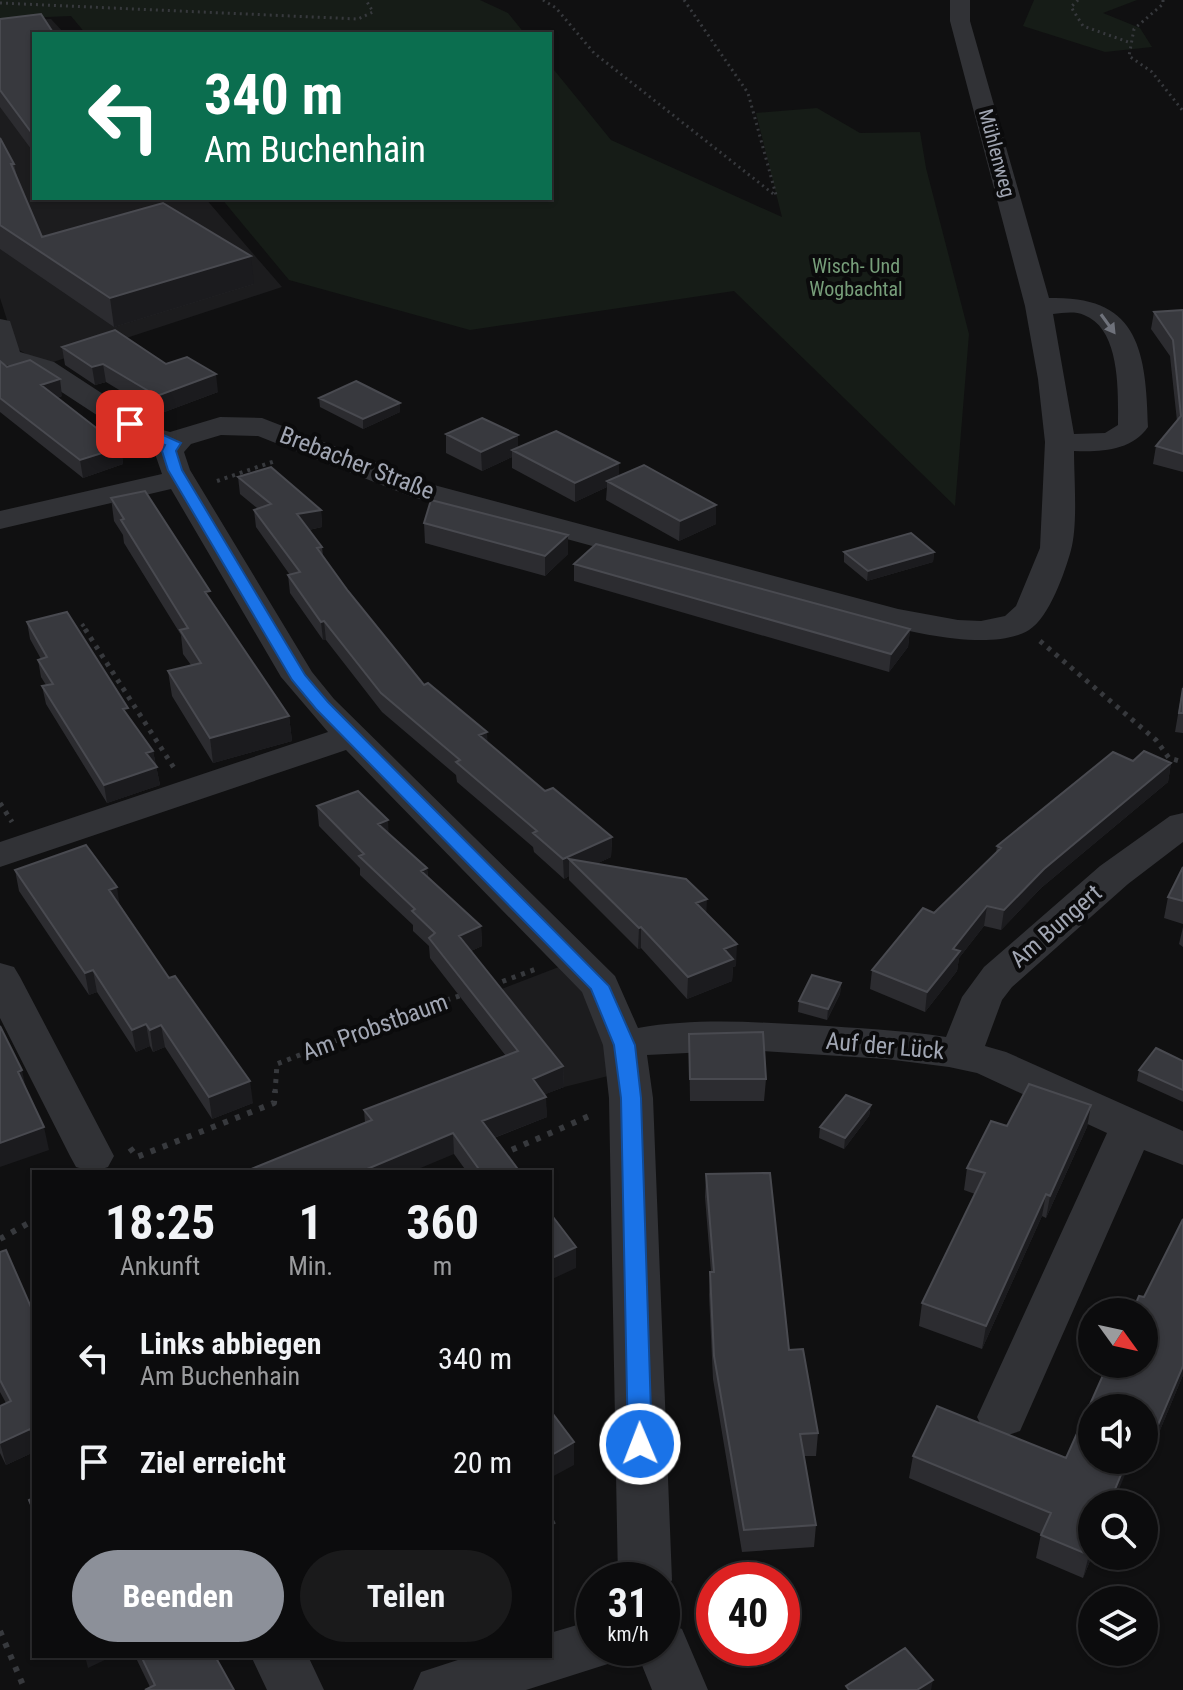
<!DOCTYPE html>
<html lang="de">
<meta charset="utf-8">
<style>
body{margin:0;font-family:"Roboto Condensed",sans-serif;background:#1a1a1b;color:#f1f3f6;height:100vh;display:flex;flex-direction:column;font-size:30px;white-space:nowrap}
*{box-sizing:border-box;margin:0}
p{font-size:26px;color:#9a9b9d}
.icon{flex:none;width:44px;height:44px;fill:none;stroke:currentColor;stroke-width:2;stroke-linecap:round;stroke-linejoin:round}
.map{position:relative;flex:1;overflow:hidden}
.drawer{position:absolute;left:32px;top:1170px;width:520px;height:488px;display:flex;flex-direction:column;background:#0c0c0d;border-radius:0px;box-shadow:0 2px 6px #0004,0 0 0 2px #2c2c2e}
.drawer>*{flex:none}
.hud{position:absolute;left:32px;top:32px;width:520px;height:168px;border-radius:0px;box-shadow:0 2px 6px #0004,0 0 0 2px #2c2c2e;background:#0b6e4f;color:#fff;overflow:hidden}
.needle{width:52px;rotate:123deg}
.buttons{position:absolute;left:1078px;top:1298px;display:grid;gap:16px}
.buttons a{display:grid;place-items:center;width:80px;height:80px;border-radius:50%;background:#0c0c0d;box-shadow:0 2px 6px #0004,0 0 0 2px #2c2c2e;font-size:40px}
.speed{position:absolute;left:576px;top:1562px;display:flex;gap:16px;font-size:40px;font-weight:700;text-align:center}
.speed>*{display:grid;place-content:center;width:104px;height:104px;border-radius:50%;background:#0c0c0d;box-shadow:0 2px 6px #0004,0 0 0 2px #2c2c2e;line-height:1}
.speed small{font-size:20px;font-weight:400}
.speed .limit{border:12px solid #d22;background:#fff;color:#111}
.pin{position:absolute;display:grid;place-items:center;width:68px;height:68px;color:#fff;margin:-34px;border-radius:16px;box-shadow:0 4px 12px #0006}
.me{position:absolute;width:88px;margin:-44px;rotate:359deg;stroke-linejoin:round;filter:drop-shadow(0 0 6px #0008)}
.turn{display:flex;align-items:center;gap:28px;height:168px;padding:0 40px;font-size:36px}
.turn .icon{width:104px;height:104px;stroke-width:2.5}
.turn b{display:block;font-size:56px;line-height:68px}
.eta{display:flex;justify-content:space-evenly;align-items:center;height:136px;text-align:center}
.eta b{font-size:48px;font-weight:700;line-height:56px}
.primary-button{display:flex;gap:16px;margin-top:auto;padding:16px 40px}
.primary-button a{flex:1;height:92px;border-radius:48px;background:#8c9099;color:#fff;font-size:32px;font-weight:700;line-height:92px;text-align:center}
.primary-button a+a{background:#1a1a1b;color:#f1f3f6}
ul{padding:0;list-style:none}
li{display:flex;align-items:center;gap:24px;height:104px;padding:0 40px}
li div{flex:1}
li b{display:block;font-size:30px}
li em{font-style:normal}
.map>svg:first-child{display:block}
</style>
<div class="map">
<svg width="1183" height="1690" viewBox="0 0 1183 1690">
<rect width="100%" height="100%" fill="#101011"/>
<!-- built -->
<path fill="#1c1c1e" d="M51,19L65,34H34V198H205L282,287L44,365L16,348L0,298V21Z
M577,960L628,1071L564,1087L538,1097L465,1003Z"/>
<!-- green -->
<path fill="#161c17" d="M0,0H480L508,13L525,34H86L71,16L0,19Z
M1034,0H1137L1103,13L1140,28L1152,47L1105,52L1023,26Z
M550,65L611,140L782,217L756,113L817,108L860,133L920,132L926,168L969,334L955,506L734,291L470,330L289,280L221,198H550Z"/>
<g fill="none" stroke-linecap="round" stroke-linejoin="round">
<!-- path-far3 -->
<path stroke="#37393d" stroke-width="3" stroke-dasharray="2 4" stroke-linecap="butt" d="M543,0L556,8L594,53L776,196
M684,0L748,93L776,195
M1078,0L1071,7L1083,26L1131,43
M1163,0V4L1134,29L1129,56L1152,72L1183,111
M0,3L358,19L373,12L366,0"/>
<!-- path-far2 -->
<path stroke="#37393d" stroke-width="4" stroke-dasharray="3 5" stroke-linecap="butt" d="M217,481L275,461
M82,624L87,631"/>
<!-- path-far1 -->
<path stroke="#37393d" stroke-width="5" stroke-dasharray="4 6" stroke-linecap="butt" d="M85,629L174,768
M1040,641L1156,740L1169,758L1183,762
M0,803L12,822
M493,985L536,969
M275,1093L277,1064L393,1018L465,994"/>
<!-- path -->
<path stroke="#37393d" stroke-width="6" stroke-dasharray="5 8" stroke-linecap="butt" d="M130,1148L137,1157L274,1103L275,1091
M500,1155L594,1114
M0,1239L34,1220
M550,1523L558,1519
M0,1631L25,1690"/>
<!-- minor -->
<path fill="#313236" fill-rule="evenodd" d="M950,0H970V21L1049,298C1139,295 1146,351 1148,427C1131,451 1101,452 1074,451C1074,478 1078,525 1071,550C1065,572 1049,618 1029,630C994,651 920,634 883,625L412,497L258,436L221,435L191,444L184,452L190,470L312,672L334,699L615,976L638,1028C695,1018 753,1022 811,1025C856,1028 901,1030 946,1037L962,997L984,967L1100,866L1170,816L1183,813V842L1128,884L1012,987L1002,1000L985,1046L1006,1052L1183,1131V1165L1144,1150L1020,1431L1002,1437L984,1431L977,1417L1107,1133L977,1073L949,1067L886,1059L746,1050L647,1055L653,1098L672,1580L662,1597V1580H618L609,1098L603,1045L582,992L346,750L0,867V842L328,732L281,677L171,489L0,529V511L162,474L154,451L157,447L135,440L34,374L0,363V319L10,321L20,352L54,362L155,428L170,432L220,417L262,418L434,485L898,609L958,620L981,621L1005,616L1016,606L1040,548L1045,442L1038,379L1025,306L950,21ZM1053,314C1063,313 1075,311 1084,315C1121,329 1118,393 1118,425L1105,433L1074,434Z
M0,963L14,967L20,977L114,1156L108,1167L93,1172L76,1167L70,1156L0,1018Z
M594,1620V1648H620L614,1662L526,1690H413L421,1672L470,1656H550V1633Z
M662,1621L682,1629L708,1690H652L635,1648H662Z
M251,1656H308L324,1690H267Z"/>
</g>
<!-- wall -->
<path fill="#2c2c30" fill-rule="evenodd" d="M0,19L34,34V153L0,107Z
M0,138L14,164L17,177L42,237L254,284L114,327L0,249Z
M1183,310V472L1153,464L1156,446L1177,421L1170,356L1151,329L1154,312Z
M62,347L166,364L218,392L159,414L106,382L95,385L65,365Z
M0,361L7,367L62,396L57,398L121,447L123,464L83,478L0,412Z
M319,398L400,403V412L363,429L320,407Z
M446,434L518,435V447L716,505V524L679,541L606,500L607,487L575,502L512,468V457L482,471L446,453Z
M238,477L321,510L322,527L309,530L322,547L323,556L348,591L424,685L487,742L545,791L612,837L611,857L596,864L707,914L736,966L733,967L732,981L687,999L641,948L638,949L569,880V876L564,879L534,852L533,847L457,782L456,775L382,712L326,640H323L290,593L288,575H290L256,527L254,510L257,508L240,494Z
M111,498L211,601L289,716L292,741L213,763L172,696L168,671L191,665L183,654L181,635L124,543L123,535L114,521Z
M424,523L568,535V554L545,576L425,543Z
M844,552H934L933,562L867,581L844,562Z
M574,564L910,629L908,647L889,672L574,581Z
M27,622L130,718L153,751L160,785L107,803L46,704L42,686L46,685L41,677L38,660L41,659L30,639Z
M1183,685V733L1175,732Z
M1133,761L1171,763L1168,782L1041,888L1001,930L984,926L959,958L957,971L925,1012L870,989L872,970L934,913L996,853L997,846Z
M317,806L389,834L427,868L428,877L481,926L482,946L471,951L563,1066L564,1087L545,1094L547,1117L494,1138L520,1172H467L454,1154L365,1123L364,1110L506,1056L430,958L429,946L413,931V925L360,875V868L319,826Z
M1183,867V924L1164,918L1168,897Z
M15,870L120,905L253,1103L212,1119L165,1047L153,1052L150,1046L136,1052L97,992L89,995L19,891Z
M1183,927V947L1179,944Z
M841,983L840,994L827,1020L798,1012L799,1001Z
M689,1034L766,1079L764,1101H690Z
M1183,1061V1102L1137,1081L1139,1070Z
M871,1105L869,1116L844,1149L819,1138L820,1127Z
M1091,1105L1087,1127L1046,1218L1042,1216L982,1349L919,1326L922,1303L975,1194L964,1190L967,1168L1007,1126Z
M706,1174L789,1350L818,1433L816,1456H804L816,1525L814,1547L742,1552L713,1379L709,1295L710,1272H711L705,1197Z
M1183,1219V1375L1145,1466L1131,1461L1092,1504V1556L1083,1578L1036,1558L1041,1534L909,1478L913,1456L1066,1458ZM1144,1408V1460H1092Z
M0,1252L34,1314V1452L6,1465L0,1453V1406L6,1403L0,1392Z
M34,1498V1522L29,1500Z
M135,1656H215L150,1687Z"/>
<!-- shaded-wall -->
<path fill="#1b1b1e" d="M251,256L254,284L114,327L110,298Z
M103,364L106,382L95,385L92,367Z
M216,374L218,392L159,414L157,396Z
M60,379L62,396L44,402L41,385Z
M400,403V412L363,429V419Z
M518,435V453L512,450V457L482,471L481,452Z
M121,447L123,464L83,478L80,460Z
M619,463V482L607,481V487L575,502V483Z
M716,505V524L679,541L680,521Z
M321,510L322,527L299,532L297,514Z
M568,535V554L545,576V556Z
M934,552L933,562L867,581L868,571Z
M324,621L326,640H323L321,622Z
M910,629L908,647L889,672L891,654Z
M289,716L292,741L213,763L210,738Z
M487,732L488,751L479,735Z
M153,751L160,785L107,803L104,785L146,753Z
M1171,763L1168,782L1041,888L1001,930L1004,910L1044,869Z
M388,820L389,840L378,824Z
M612,837L611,857L581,871L569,859V876L564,879L563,859Z
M427,868L428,888L421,871Z
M117,887L120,908L109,890Z
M707,899L706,920L696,903Z
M987,906L984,926L959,958L957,971L925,1012L927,992L953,949Z
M481,926L482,946L460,956L459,936Z
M641,927V948L638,949L639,928Z
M737,944L736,966L733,967L732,981L687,999L688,977L724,949Z
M93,970L97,992L89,995L85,973Z
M841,983L840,994L827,1020L828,1009Z
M146,1024L150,1046L136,1052L132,1030Z
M161,1025L165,1047L153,1052L150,1030Z
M563,1066L564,1087L533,1099V1079Z
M22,1070L27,1093L18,1072Z
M250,1081L253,1103L212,1119L209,1097Z
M546,1097L547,1117L483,1142L482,1121Z
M871,1105L869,1116L844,1149L845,1138Z
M1091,1105L1087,1127L1046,1218L1050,1196Z
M44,1127L49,1150L0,1167V1143Z
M453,1133L454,1154L411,1172H360Z
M1046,1194L1042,1216L982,1349L986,1326Z
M576,1247V1268L550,1280V1259Z
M1183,1366V1375L1145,1466L1150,1444Z
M30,1429L34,1446V1452L6,1465L0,1443Z
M574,1442V1465L550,1478V1456Z
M1127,1460H1131L1113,1504H1109Z
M1092,1547V1556L1083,1578L1089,1555Z
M85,1656H113L88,1668Z
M933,1680L931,1690H917Z"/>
<!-- building -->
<path fill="#38393e" stroke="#494a50" stroke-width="2" d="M41,14L54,34H34V136L0,90V19Z
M0,138L14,164H11L42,237L163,203L251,256L110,298L0,225Z
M1183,310V454L1156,446L1181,416L1173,340L1154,312Z
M115,330L166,364L187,357L216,374L157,396L103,364L92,367L62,347Z
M30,360L60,379L41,385L121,447L80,460L0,398V361L7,367Z
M356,381L400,403L363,419L319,398Z
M482,418L518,435L481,452L446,434Z
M556,431L619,463L575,483L512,450Z
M644,465L716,505L680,521L607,481Z
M271,467L321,510L297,514L322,547L317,548L348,591L424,685L428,683L487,732L479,735L545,791L553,788L612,837L563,859L533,833L537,831L456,762L460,760L381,693L324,621L321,622L288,575L300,572L254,510L271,504L238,477Z
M145,491L210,591L205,592L289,716L210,738L168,671L201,663L180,630L188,628L121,520L124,519L111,498Z
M431,500L568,535L545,556L424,523Z
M911,533L934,552L868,571L844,552Z
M596,544L910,629L891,654L574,564Z
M67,612L128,708L123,709L153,751L146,753L157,767L104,785L42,686L53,684L38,660L47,657L27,622Z
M1183,688V713H1179Z
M1144,751L1171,763L1044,869L1004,910L987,906L953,949L960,951L927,992L872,970L923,908L934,913L1001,848L997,846L1113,752L1133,761Z
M358,791L388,820L378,824L427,868L421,871L481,926L459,936L563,1066L533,1079L546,1097L482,1121L520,1172H481L453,1133L360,1172H244L372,1120L364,1110L518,1051L429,938L435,933L412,911L415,909L359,856L364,854L317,806Z
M86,845L117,887L109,890L169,978L175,976L250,1081L209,1097L161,1025L150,1030L146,1024L132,1030L93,970L85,973L15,870Z
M569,859L686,879L707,899L696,903L737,944L724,949L733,959L688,977L641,927L639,928Z
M1183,867V901L1168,897Z
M812,975L841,983L828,1009L799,1001Z
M0,1026L22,1070L18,1072L44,1127L0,1143Z
M763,1032L766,1079H690L689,1034Z
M1156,1048L1183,1061V1090L1139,1070Z
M1029,1084L1091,1105L1050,1196L1046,1194L986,1326L922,1303L985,1173L967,1168L991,1121L1007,1126Z
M846,1095L871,1105L845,1138L820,1127Z
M770,1173L789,1350L803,1349L818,1433L800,1434L816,1525L744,1530L714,1356L710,1272H714L706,1174Z
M550,1213L576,1247L550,1259Z
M1183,1219V1366L1150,1444L1144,1441V1408H1092V1460H1127L1109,1504H1092V1547L1089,1555L1041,1535L1051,1513L913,1456L937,1406L1066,1458L1108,1364H1144V1312H1132L1139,1296L1144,1297Z
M6,1250L34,1314V1437L30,1429L0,1443V1406L11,1401L0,1380V1252Z
M550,1410L574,1442L550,1456Z
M34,1498V1512L29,1500Z
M905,1648L933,1680L917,1690H849L846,1686Z
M141,1656H215L234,1690H145L155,1685Z"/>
<!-- one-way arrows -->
<defs><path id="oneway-solid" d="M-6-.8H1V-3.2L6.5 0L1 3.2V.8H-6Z" transform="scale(2)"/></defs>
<use fill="#6f727b" href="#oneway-solid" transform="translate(1108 324) rotate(54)"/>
<!-- route -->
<path fill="#1a73e8" stroke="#114b97" stroke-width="2" d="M130,420L181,443L176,451L182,470L305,675L328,702L609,986L635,1045L641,1098L652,1444L648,1451L640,1454L631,1451L628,1444L621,1098L614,1045L591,989L316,709L292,680L168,470L162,451L165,445C149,440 135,437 123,424Z"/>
<g text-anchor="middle" stroke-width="8" stroke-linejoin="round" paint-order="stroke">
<!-- far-street labels -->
<g font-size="20" fill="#a1a6b3" stroke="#0b0b0c">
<text transform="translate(997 153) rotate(75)" y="7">Mühlenweg</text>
</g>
<!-- far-park labels -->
<g font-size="20" fill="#779e7a" stroke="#0b0b0c">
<text x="856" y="273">Wisch- Und<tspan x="856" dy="23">Wogbachtal</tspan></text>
</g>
<!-- street labels -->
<g font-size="24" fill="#a1a6b3" stroke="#0b0b0c">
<text transform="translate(357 463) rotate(21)" y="8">Brebacher Straße</text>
<text transform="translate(1056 926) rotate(-41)" y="8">Am Bungert</text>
<text transform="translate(375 1027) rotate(-20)" y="8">Am Probstbaum</text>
<text transform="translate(885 1046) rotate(5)" y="8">Auf der Lück</text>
</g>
</g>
</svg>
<div class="buttons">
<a><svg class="needle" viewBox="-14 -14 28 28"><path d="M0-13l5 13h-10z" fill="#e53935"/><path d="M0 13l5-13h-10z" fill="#9a9b9d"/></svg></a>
<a><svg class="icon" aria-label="sound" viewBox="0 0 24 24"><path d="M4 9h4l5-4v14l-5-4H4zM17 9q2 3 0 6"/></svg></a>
<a><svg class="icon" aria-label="search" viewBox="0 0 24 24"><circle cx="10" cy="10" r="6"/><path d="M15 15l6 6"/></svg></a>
<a><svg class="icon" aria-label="layers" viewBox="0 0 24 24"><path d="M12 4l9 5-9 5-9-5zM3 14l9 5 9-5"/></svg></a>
</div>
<div class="speed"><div>31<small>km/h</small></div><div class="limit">40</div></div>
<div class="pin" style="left:130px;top:424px;background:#d93025"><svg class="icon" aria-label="arrive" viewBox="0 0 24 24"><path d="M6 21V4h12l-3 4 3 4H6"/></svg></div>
<svg class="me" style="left:640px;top:1444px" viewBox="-20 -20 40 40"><circle r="17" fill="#1a73e8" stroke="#fff" stroke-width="3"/><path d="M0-11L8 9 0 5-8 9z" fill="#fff"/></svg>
<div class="hud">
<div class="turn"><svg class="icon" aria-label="left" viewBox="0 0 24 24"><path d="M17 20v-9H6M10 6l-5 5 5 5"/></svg><div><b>340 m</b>Am Buchenhain</div></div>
</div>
<section class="drawer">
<div class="eta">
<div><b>18:25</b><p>Ankunft</p></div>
<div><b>1</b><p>Min.</p></div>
<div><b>360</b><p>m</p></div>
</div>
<ul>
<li><svg class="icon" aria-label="left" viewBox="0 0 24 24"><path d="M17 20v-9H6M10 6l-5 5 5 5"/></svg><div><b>Links abbiegen</b><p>Am Buchenhain</p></div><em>340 m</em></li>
<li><svg class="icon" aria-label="arrive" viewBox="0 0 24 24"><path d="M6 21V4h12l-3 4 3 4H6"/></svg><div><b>Ziel erreicht</b></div><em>20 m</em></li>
</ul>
<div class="primary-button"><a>Beenden</a><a>Teilen</a></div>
</section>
</div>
